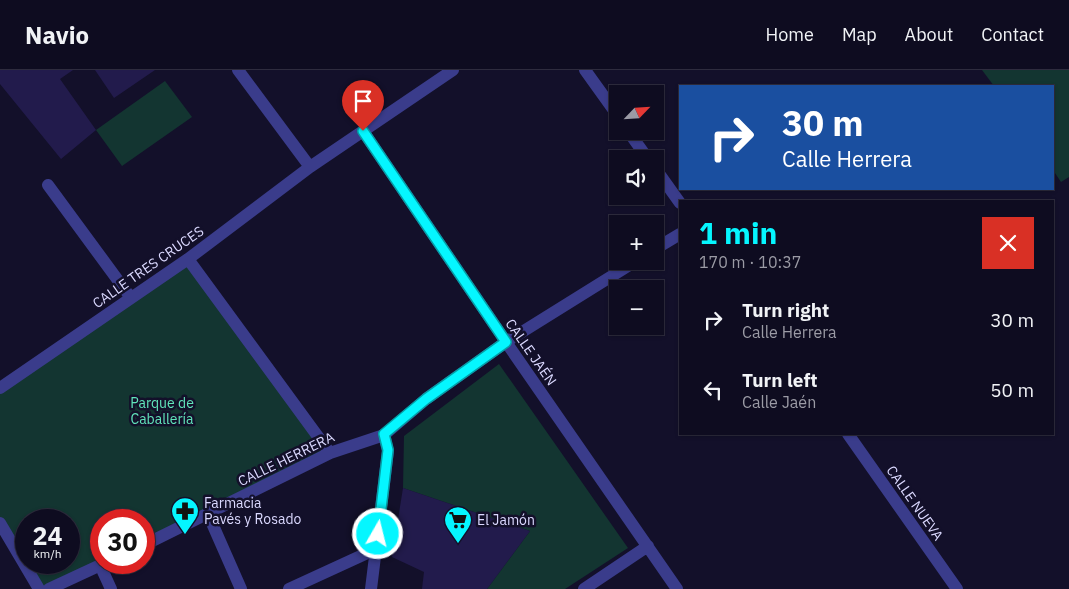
<!DOCTYPE html>
<meta charset="utf-8">
<style>
body{margin:0;font-family:"IBM Plex Sans",sans-serif;background:#1c1a2d;color:#f1f3f6;height:100vh;display:flex;flex-direction:column;font-size:19px;white-space:nowrap}
*{box-sizing:border-box;margin:0}
p{font-size:16px;color:#9b9ba5}
.icon{flex:none;width:28px;height:28px;fill:none;stroke:currentColor;stroke-width:2;stroke-linecap:round;stroke-linejoin:round}
.map{position:relative;flex:1;overflow:hidden}
.drawer{position:absolute;left:679px;top:130px;width:375px;height:235px;display:flex;flex-direction:column;background:#0e0c20;border-radius:0px;box-shadow:0 1px 4px #0004,0 0 0 1px #2e2c3e}
.drawer>*{flex:none}
.hud{position:absolute;left:679px;top:15px;width:375px;height:105px;border-radius:0px;box-shadow:0 1px 4px #0004,0 0 0 1px #2e2c3e;background:#1a4fa0;color:#fff;overflow:hidden}
.needle{width:32px;rotate:65deg}
.fabs{position:absolute;left:609px;top:15px;display:grid;gap:10px}
.fabs a{display:grid;place-items:center;width:55px;height:55px;border-radius:0px;background:#0e0c20;box-shadow:0 1px 4px #0004,0 0 0 1px #2e2c3e;font-size:25px}
.speed{position:absolute;left:15px;top:439px;display:flex;gap:10px;font-size:25px;font-weight:700;text-align:center}
.speed>*{display:grid;place-content:center;width:65px;height:65px;border-radius:50%;background:#0e0c20;box-shadow:0 1px 4px #0004,0 0 0 1px #2e2c3e;line-height:1}
.speed small{font-size:12px;font-weight:400}
.speed .limit{border:8px solid #d22;background:#fff;color:#111}
.pin{position:absolute;display:grid;place-items:center;width:42px;height:42px;color:#fff;margin:-51px -21px;border-radius:50% 50% 50% 0;rotate:-45deg;box-shadow:0 0 5px #0007}
.pin .icon{rotate:45deg}
.me{position:absolute;width:55px;margin:-28px;rotate:8deg;stroke-linejoin:round;filter:drop-shadow(0 0 4px #0008)}
.turn{display:flex;align-items:center;gap:18px;height:105px;padding:0 20px;font-size:22px}
.turn .icon{width:65px;height:65px;stroke-width:2.5}
.turn b{display:block;font-size:35px;line-height:42px}
.round{display:grid;place-items:center;flex:none;width:52px;height:52px;border-radius:0px;background:#1c1a2d}
.headline{display:flex;align-items:center;justify-content:space-between;height:85px;padding:0 20px}
h1{font-size:30px;font-weight:800;line-height:38px;color:#05f6ff}
ul{padding:0;list-style:none}
li{display:flex;align-items:center;gap:15px;height:70px;padding:0 20px}
li div{flex:1}
li b{display:block;font-size:19px}
li em{font-style:normal}
header{display:flex;align-items:center;gap:30px;box-sizing:border-box;height:70px;padding:0 25px;background:#0e0c20;border-bottom:1px solid #2e2c3e}
header strong{font-size:24px}
nav{display:flex;gap:28px;margin-inline-start:auto;font-size:18px}
.map>svg:first-child{display:block}
</style>
<header>
<strong>Navio</strong>
<nav><a>Home</a><a>Map</a><a>About</a><a>Contact</a></nav>
</header>
<div class="map">
<svg width="1069" height="519" viewBox="0 0 1069 519">
<rect width="100%" height="100%" fill="#13102a"/>
<!-- green -->
<path fill="#133531" fill-rule="evenodd" d="M982,0H1069V107L1061,112L1053,100L1052,16H994Z
M165,11L192,47L122,96L96,60Z
M188,189L330,383L144,473V450H101V492L39,519L0,455V318ZM26,450H69V492H26Z
M499,294L628,478L565,519H487L530,461L403,418L404,366Z"/>
<!-- building -->
<path fill="#221b4c" d="M0,0H73L60,9L96,60L61,89L0,14Z
M95,0H155L114,28Z
M403,418L530,461L487,519H422L424,502L392,487Z"/>
<g fill="none" stroke-linecap="round" stroke-linejoin="round">
<!-- pedestrian -->
<path stroke="#3a3c8b" stroke-width="12" d="M208,444L241,519
M100,495L111,519
M289,519L376,479"/>
<!-- minor -->
<path stroke="#3a3c8b" stroke-width="12" d="M238,0L310,97
M363,61L506,272L677,519
M48,115L131,228
M655,179L680,164
M188,189L330,383
M0,318L188,189L310,97L453,0
M0,453L39,519
M144,475L330,383L384,365L426,329L506,272L636,191
M49,519L107,492
M371,519L388,381L384,365
M584,519L648,476"/>
<!-- tertiary -->
<path stroke="#3a3c8b" stroke-width="12" d="M585,0L618,46
M628,61L648,89
M655,98L680,133
M848,364L957,519"/>
</g>
<g fill="none" stroke-linecap="round" stroke-linejoin="round">
<!-- route casing -->
<g stroke="#03a0a6" stroke-width="12">
<path id="route" d="M363,61L506,272L426,329L384,364L388,380L378,464"/>
</g>
<!-- route -->
<use href="#route" stroke="#05f6ff" stroke-width="9"/>
</g>
<!-- icons -->
<defs>
<g id="pharmacy-pin" transform="scale(1.4375)"><path d="M0 17L-7.5 6A9.5 9.5 0 1 1 7.5 6Z" fill="#05f6ff" stroke="#13102a"/><path d="M-2-6h4v4h4v4h-4v4h-4v-4h-4v-4h4Z" fill="#111"/></g>
<g id="supermarket-pin" transform="scale(1.4375)"><path d="M0 17L-7.5 6A9.5 9.5 0 1 1 7.5 6Z" fill="#05f6ff" stroke="#13102a"/><path d="M-6-5.5h2.5l.6 2H6L4.5 2H-2.5L-4.4-4H-6ZM-1.5 3.2a1.3 1.3 0 1 0 .1 0ZM3 3.2a1.3 1.3 0 1 0 .1 0Z" fill="#111"/></g>
</defs>
<g fill-rule="evenodd">
<use href="#pharmacy-pin" x="185" y="441"/>
<use href="#supermarket-pin" x="458" y="450"/>
</g>
<g text-anchor="middle" stroke-width="5" stroke-linejoin="round" paint-order="stroke">
<!-- street labels -->
<g font-size="14" fill="#dbd9ff" stroke="#13102a">
<text transform="translate(148 197) rotate(-35)" y="5">CALLE TRES CRUCES</text>
<text transform="translate(531 282) rotate(55)" y="5">CALLE JAÉN</text>
<text transform="translate(286 389) rotate(-26)" y="5">CALLE HERRERA</text>
<text transform="translate(915 433) rotate(55)" y="5">CALLE NUEVA</text>
</g>
<!-- park labels -->
<g font-size="14" fill="#61e4bb" stroke="#13102a">
<text x="162" y="338">Parque de<tspan x="162" dy="16">Caballería</tspan></text>
</g>
<!-- poi labels -->
<g font-size="14" fill="#dbd9ff" stroke="#13102a" text-anchor="start">
<text x="204" y="438">Farmacia<tspan x="204" dy="16">Pavés y Rosado</tspan></text>
<text x="477" y="455">El Jamón</text>
</g>
</g>
</svg>
<div class="fabs">
<a><svg class="needle" viewBox="-14 -14 28 28"><path d="M0-13l5 13h-10z" fill="#e53935"/><path d="M0 13l5-13h-10z" fill="#9b9ba5"/></svg></a>
<a><svg class="icon" aria-label="sound" viewBox="0 0 24 24"><path d="M4 9h4l5-4v14l-5-4H4zM17 9q2 3 0 6"/></svg></a>
<a>+</a>
<a>−</a>
</div>
<div class="speed"><div>24<small>km/h</small></div><div class="limit">30</div></div>
<div class="pin" style="left:363px;top:61px;background:#d93025"><svg class="icon" aria-label="arrive" viewBox="0 0 24 24"><path d="M6 21V4h12l-3 4 3 4H6"/></svg></div>
<svg class="me" style="left:378px;top:464px" viewBox="-20 -20 40 40"><circle r="17" fill="#05f6ff" stroke="#fff" stroke-width="3"/><path d="M0-11L8 9 0 5-8 9z" fill="#fff"/></svg>
<div class="hud">
<div class="turn"><svg class="icon" aria-label="right" viewBox="0 0 24 24"><path d="M7 20v-9h11M14 6l5 5-5 5"/></svg><div><b>30 m</b>Calle Herrera</div></div>
</div>
<section class="drawer">
<div class="headline"><div><h1>1 min</h1><p>170 m · 10:37</p></div><a class="round" style="background:#d93025;color:#fff"><svg class="icon" aria-label="close" viewBox="0 0 24 24"><path d="M6 6l12 12M18 6L6 18"/></svg></a></div>
<ul>
<li><svg class="icon" aria-label="right" viewBox="0 0 24 24"><path d="M7 20v-9h11M14 6l5 5-5 5"/></svg><div><b>Turn right</b><p>Calle Herrera</p></div><em>30 m</em></li>
<li><svg class="icon" aria-label="left" viewBox="0 0 24 24"><path d="M17 20v-9H6M10 6l-5 5 5 5"/></svg><div><b>Turn left</b><p>Calle Jaén</p></div><em>50 m</em></li>
</ul>
</section>
</div>
